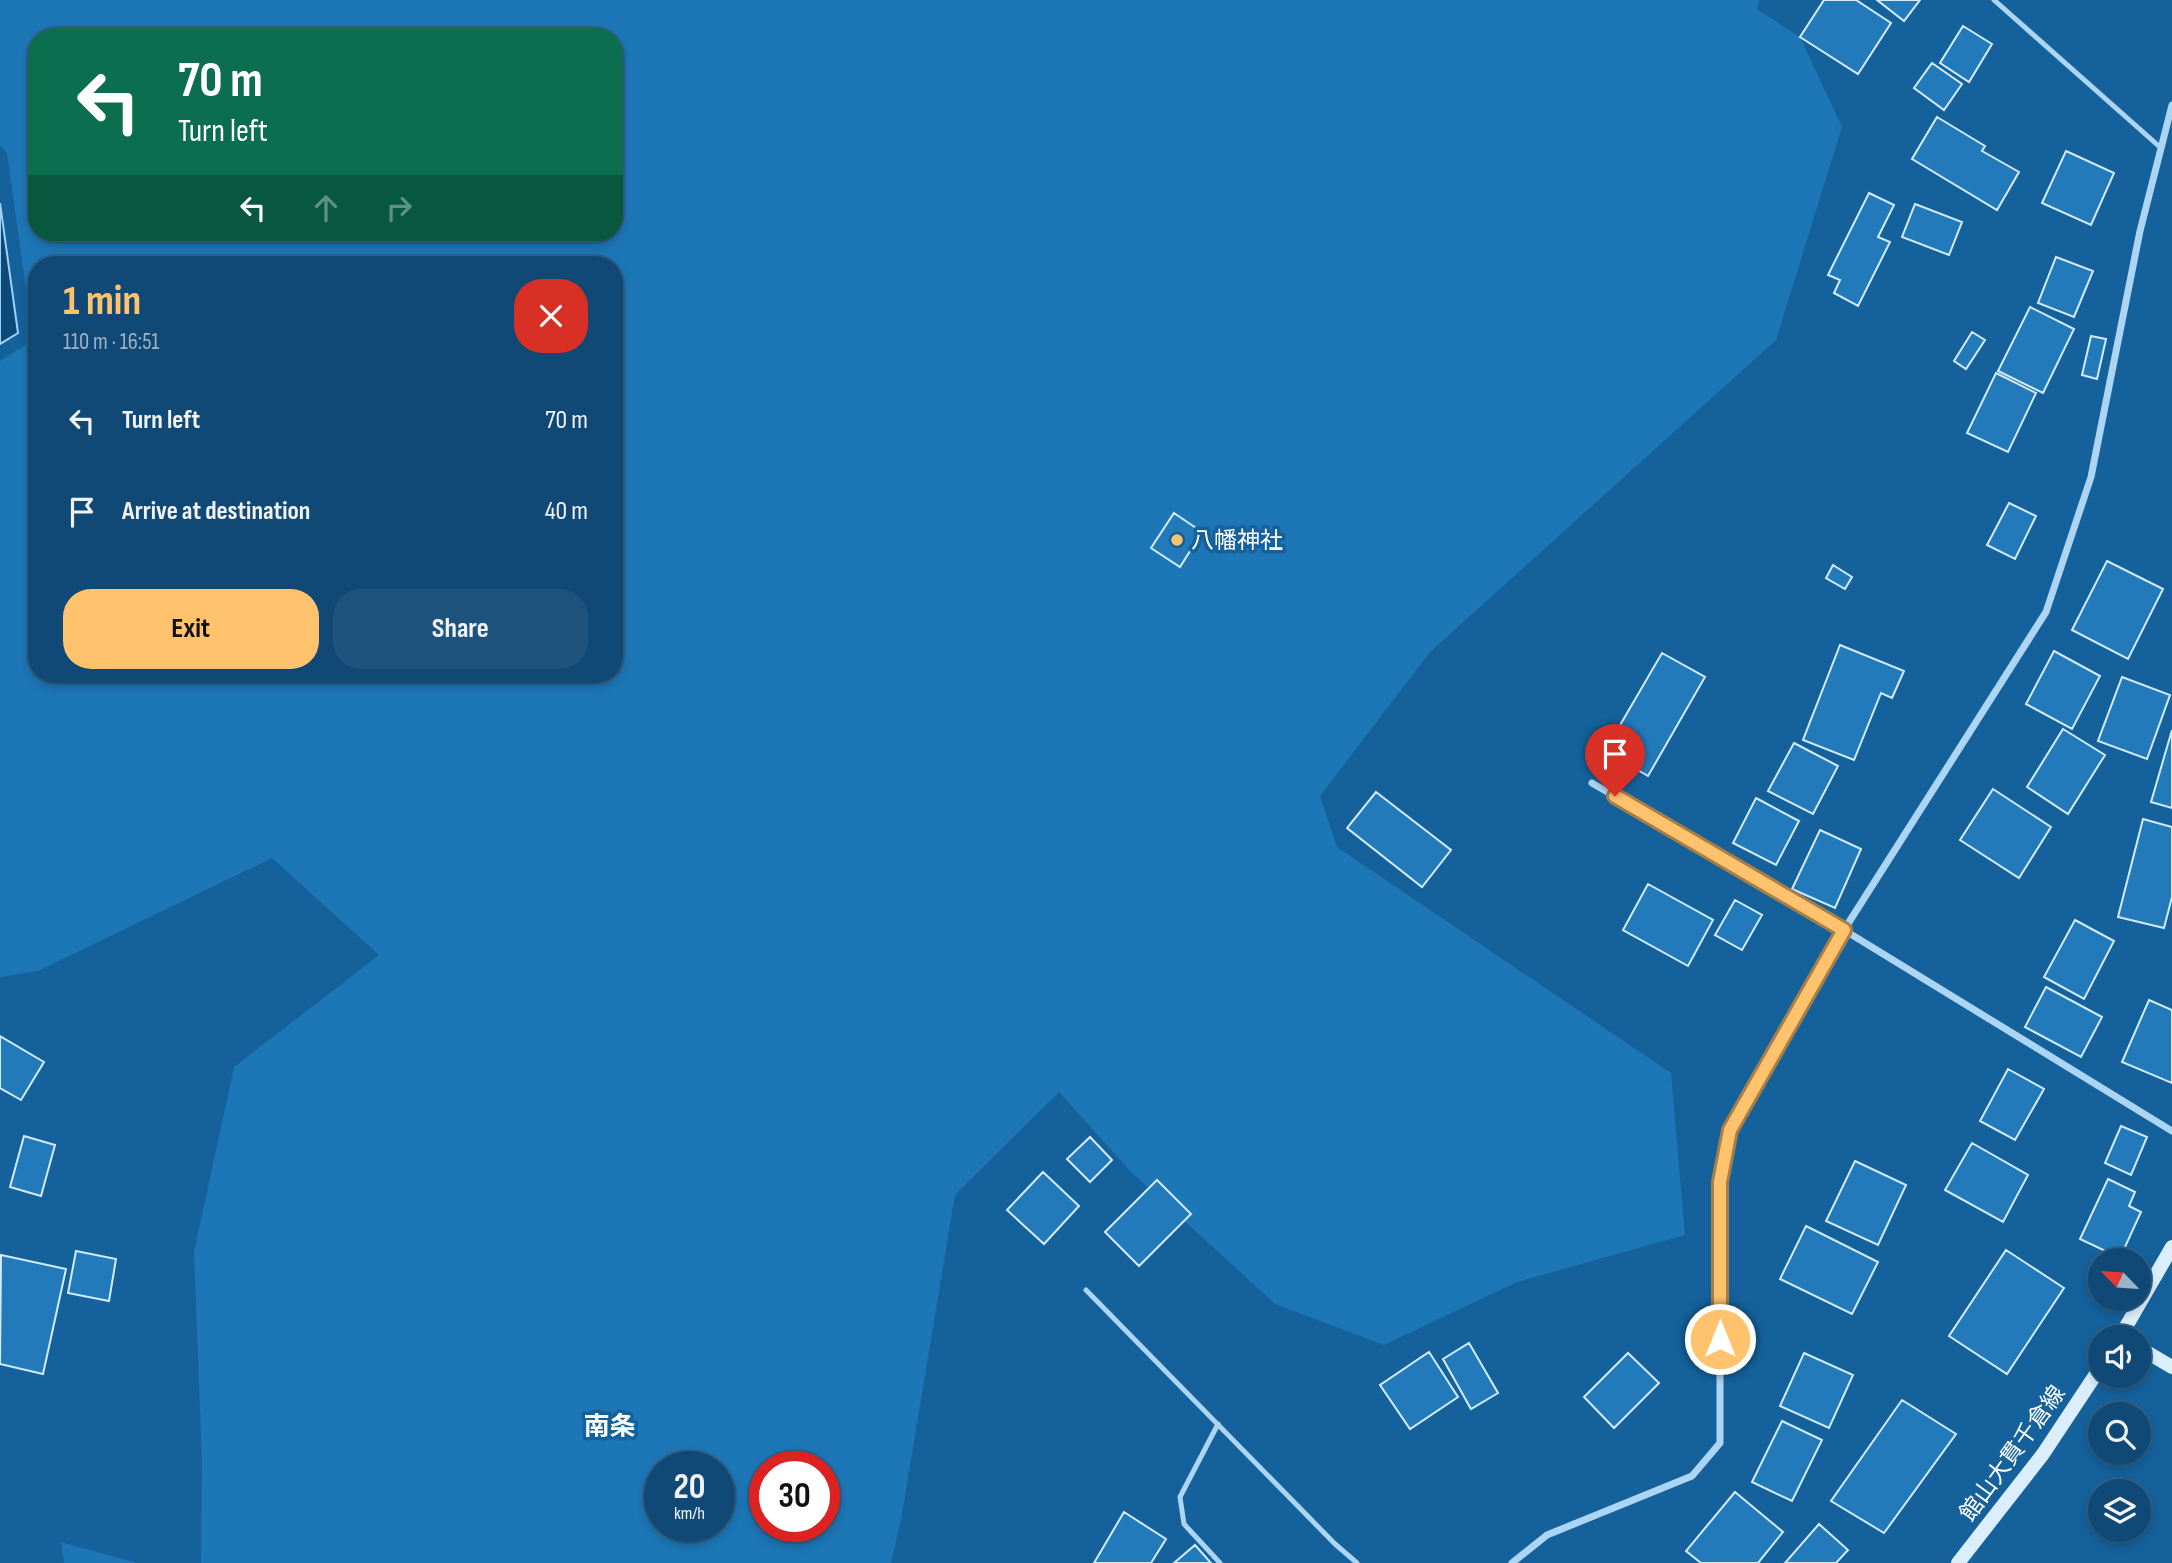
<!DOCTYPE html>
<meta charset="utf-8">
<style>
body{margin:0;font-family:"Sofia Sans Condensed","Noto Sans JP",sans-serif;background:#1e537d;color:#f1f3f6;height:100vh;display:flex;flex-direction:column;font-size:26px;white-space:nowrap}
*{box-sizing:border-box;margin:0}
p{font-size:23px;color:#9cb2c5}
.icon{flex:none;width:38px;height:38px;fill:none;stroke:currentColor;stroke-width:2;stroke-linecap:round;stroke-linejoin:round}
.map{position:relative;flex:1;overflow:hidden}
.panel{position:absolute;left:28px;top:256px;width:595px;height:427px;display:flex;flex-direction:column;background:#104975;border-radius:28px;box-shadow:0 4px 10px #0003,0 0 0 2px #306187}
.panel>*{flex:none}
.hud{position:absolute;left:28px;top:28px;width:595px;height:214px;border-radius:28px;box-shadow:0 4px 10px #0003,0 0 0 2px #306187;background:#0b6e4f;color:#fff;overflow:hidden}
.needle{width:46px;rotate:295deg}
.buttons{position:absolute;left:2088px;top:1248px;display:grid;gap:14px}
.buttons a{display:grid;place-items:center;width:63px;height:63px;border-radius:50%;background:#104975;box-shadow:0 4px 10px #0003,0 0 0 2px #306187;font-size:35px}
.speed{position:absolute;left:644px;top:1451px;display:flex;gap:14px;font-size:35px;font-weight:700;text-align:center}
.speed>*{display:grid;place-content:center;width:91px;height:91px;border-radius:50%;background:#104975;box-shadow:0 4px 10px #0003,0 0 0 2px #306187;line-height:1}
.speed small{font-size:18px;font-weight:400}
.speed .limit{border:10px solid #d22;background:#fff;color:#111}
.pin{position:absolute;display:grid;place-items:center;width:60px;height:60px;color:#fff;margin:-72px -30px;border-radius:50% 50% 50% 0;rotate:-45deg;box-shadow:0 0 7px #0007}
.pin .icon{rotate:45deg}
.me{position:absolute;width:77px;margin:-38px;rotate:0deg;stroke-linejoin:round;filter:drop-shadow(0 0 5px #0008)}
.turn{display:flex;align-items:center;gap:24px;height:147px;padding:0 35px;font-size:32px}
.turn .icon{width:91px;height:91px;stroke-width:2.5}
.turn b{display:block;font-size:49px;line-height:60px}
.lanes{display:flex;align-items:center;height:66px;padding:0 35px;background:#0003;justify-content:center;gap:35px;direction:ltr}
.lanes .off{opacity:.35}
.round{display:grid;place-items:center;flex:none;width:74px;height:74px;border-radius:28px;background:#1e537d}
.head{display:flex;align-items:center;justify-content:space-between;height:119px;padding:0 35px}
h1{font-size:42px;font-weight:700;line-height:52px;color:#ffc26d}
.action{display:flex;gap:14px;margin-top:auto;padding:14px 35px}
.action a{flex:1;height:80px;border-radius:28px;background:#ffc26d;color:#111;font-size:28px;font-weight:700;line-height:80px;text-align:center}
.action a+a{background:#1e537d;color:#f1f3f6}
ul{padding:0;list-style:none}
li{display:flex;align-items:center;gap:21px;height:91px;padding:0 35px}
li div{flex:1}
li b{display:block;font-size:26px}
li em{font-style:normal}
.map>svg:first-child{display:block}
</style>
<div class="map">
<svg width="2172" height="1563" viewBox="0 0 2172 1563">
<rect width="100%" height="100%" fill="#15619c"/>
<!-- green -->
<path fill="#1d76b6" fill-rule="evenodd" d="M0,0H1759L1757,9L1800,37L1842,127L1776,340L1430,652L1320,796L1337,847L1671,1073L1685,1235L1517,1282L1384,1345L1275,1304L1132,1173L1059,1092L955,1195L901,1520L891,1563H201L202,1461L194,1252L234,1067L379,955L272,858L38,971L0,977V361L33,340L7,153L0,145ZM37,37H614V233H37ZM37,264H614V674H37ZM660,1466H719V1526H660ZM765,1466H824V1526H765Z
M61,1542L137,1563H64Z"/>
<!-- water -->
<path fill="#0d4979" stroke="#9dd2f6" stroke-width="2" d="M0,203L18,333L0,344Z"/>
<!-- building -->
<path fill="#237abb" stroke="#d3ecfd" stroke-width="2" d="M1824,0H1856L1891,23L1858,74L1800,37Z
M1877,0H1920L1904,21Z
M1963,26L1992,44L1969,82L1940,63Z
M1932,63L1962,84L1944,110L1914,88Z
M1937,117L1985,146L1982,151L2019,172L1997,210L1912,159Z
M2066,151L2114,173L2091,225L2042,203Z
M1869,193L1894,205L1878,237L1890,242L1858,306L1834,293L1840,280L1828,275Z
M1915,204L1962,222L1949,255L1902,237Z
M2056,257L2093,271L2074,317L2038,303Z
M2030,307L2074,329L2043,393L1998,371Z
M1972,332L1985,340L1966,369L1954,361Z
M2091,336L2106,339L2097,379L2082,375Z
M1996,373L2036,393L2008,452L1967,433Z
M2009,503L2036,516L2015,559L1987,545Z
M1174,513L1202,532L1180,567L1151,548Z
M2107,561L2163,589L2128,659L2072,630Z
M1833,565L1852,577L1845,589L1826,578Z
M1840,645L1904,671L1892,698L1881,693L1854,760L1803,740Z
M2054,651L2100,676L2072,729L2026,704Z
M1662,653L1705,677L1648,776L1605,751Z
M2122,677L2170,695L2147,759L2098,741Z
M2063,729L2105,755L2068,814L2027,787Z
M2172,730V808L2151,802Z
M1794,743L1838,766L1813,814L1768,791Z
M1993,789L2051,827L2019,878L1960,840Z
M1376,792L1451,850L1422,887L1347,828Z
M1756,798L1799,821L1776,865L1733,843Z
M2143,819L2172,827V897L2164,928L2118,917Z
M1820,830L1861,849L1835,908L1792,889Z
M1648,884L1713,920L1688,966L1623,930Z
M1735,900L1762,915L1742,950L1715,935Z
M2075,920L2114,941L2084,999L2044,977Z
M2046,987L2102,1017L2081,1057L2025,1027Z
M2149,1000L2172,1010V1083L2122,1062Z
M0,1036L44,1062L21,1100L0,1088Z
M2008,1069L2044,1089L2015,1140L1980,1121Z
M2121,1126L2147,1137L2131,1175L2105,1163Z
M24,1136L55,1145L41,1196L10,1187Z
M1090,1137L1112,1160L1090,1182L1067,1159Z
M1972,1143L2028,1175L2003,1222L1945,1190Z
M1855,1161L1906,1185L1878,1245L1826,1221Z
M1043,1172L1079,1206L1044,1244L1007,1210Z
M2108,1179L2135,1192L2129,1206L2141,1212L2120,1258L2080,1239Z
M1157,1180L1191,1214L1139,1266L1105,1232Z
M1806,1226L1878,1262L1852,1314L1780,1279Z
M2006,1250L2064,1288L2007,1374L1949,1336Z
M76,1251L116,1259L109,1301L68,1293Z
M1,1255L66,1269L43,1374L0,1364Z
M1469,1343L1498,1393L1471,1409L1443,1359Z
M1429,1352L1458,1397L1410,1429L1380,1385Z
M1628,1353L1659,1383L1614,1428L1584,1397Z
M1804,1353L1853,1375L1829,1428L1780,1406Z
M1902,1400L1956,1434L1884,1533L1831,1501Z
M1782,1421L1822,1440L1792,1501L1752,1482Z
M1735,1492L1783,1532L1758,1563H1701L1686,1551Z
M1124,1512L1166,1539L1151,1563H1094Z
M1819,1524L1848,1550L1836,1563H1785Z
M1195,1545L1211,1563H1174Z"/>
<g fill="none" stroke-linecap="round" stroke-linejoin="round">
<!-- lane -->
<path stroke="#abd5f3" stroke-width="5" d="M1994,0L2161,148
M1086,1290L1335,1544L1357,1563
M1218,1424L1180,1497L1184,1524L1220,1563"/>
<!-- street -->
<path stroke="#abd5f3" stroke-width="7" d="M1592,783L1844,930L2172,1131
M1512,1563L1547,1535L1692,1476L1720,1443V1182L1730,1130L1844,930L2046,612L2091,477L2140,231L2172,105"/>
<!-- secondary -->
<path stroke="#daeefd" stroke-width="14" d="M2120,1337L2172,1247
M2138,1347L2172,1367
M1958,1563L2043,1454L2100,1368"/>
</g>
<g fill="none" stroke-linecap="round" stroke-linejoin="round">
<!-- route casing -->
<g stroke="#a67e47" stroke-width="18">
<path id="route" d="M1615,796L1844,930L1730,1130L1720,1182V1339"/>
</g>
<!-- route -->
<use href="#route" stroke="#ffc26d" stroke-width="12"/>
</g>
<!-- markers -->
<circle fill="#ffc26d" stroke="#15619c" stroke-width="2.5" cx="1177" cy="540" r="7"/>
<g text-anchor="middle" stroke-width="7" stroke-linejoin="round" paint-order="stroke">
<!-- poi labels -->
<g font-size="23" fill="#fff" stroke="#15619c" text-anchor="start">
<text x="1191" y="548">八幡神社</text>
</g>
<!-- street labels -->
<g font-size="23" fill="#fff" stroke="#15619c">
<text transform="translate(2012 1453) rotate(-54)" y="8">館山大貫千倉線</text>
</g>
<!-- quarter labels -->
<g font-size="26" font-weight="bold" fill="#fff" stroke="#15619c">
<text x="610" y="1435">南条</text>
</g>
</g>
</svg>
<div class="buttons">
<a><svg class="needle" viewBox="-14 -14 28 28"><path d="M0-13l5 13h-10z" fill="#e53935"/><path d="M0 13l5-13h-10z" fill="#9cb2c5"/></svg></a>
<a><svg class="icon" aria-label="sound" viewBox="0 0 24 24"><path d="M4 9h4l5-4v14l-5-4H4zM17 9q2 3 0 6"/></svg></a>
<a><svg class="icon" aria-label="search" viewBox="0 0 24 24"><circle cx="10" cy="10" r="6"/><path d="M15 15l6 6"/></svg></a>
<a><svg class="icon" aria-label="layers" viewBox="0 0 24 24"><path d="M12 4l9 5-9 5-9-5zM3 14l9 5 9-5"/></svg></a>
</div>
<div class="speed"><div>20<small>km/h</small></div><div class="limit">30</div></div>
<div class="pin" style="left:1615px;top:796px;background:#d93025"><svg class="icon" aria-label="arrive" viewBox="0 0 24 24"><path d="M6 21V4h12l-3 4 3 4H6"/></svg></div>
<svg class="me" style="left:1720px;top:1339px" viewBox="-20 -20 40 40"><circle r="17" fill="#ffc26d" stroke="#fff" stroke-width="3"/><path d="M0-11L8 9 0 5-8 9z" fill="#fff"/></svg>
<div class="hud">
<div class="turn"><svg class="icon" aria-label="left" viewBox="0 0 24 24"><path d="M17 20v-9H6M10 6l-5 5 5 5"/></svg><div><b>70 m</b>Turn left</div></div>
<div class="lanes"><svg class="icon" aria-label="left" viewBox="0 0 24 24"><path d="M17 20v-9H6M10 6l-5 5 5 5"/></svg><svg class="icon off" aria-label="ahead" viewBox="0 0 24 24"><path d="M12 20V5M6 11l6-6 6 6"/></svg><svg class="icon off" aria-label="right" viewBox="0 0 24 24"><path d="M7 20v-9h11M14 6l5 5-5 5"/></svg></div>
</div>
<section class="panel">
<div class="head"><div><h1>1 min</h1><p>110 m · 16:51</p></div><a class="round" style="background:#d93025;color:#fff"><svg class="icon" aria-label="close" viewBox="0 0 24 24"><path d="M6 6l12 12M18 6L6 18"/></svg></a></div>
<ul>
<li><svg class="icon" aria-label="left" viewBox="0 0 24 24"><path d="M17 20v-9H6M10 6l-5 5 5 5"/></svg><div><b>Turn left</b></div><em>70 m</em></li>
<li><svg class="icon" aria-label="arrive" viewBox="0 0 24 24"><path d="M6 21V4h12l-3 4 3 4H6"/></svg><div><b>Arrive at destination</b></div><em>40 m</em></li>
</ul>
<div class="action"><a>Exit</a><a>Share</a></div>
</section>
</div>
